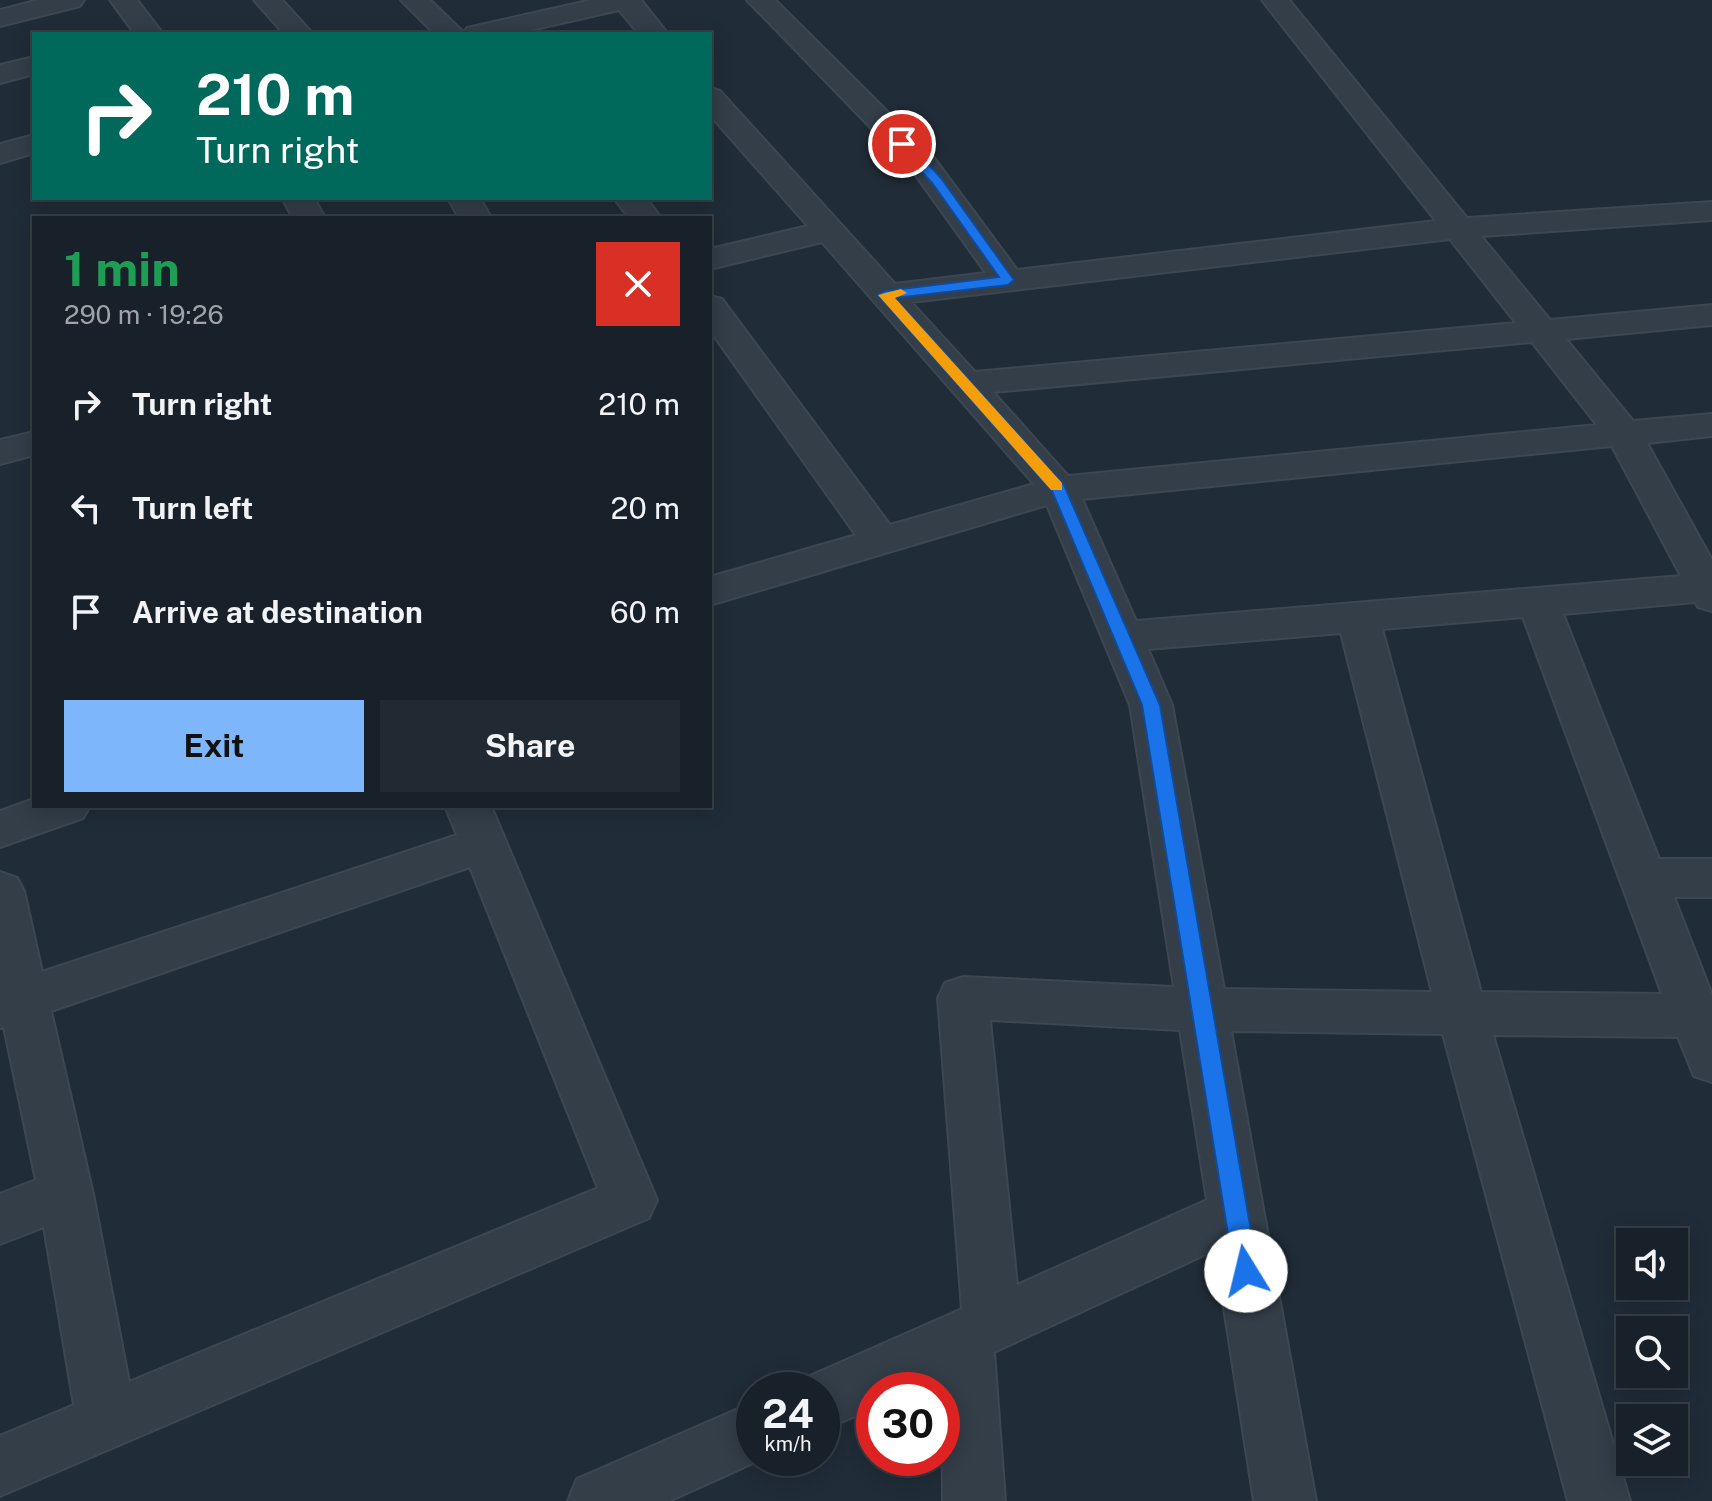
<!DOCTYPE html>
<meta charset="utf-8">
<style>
body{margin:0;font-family:"Public Sans",sans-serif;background:#212932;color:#f1f3f6;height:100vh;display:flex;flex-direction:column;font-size:30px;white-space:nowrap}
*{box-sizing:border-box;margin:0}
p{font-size:26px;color:#9fa3a8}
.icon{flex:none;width:44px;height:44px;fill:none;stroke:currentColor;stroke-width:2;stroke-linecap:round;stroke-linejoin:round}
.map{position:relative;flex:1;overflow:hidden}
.side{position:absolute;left:32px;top:216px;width:680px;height:592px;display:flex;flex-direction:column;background:#18212a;border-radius:0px;box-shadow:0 4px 20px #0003,0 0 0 2px #363e47}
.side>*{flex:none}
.guide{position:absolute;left:32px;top:32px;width:680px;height:168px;border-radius:0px;box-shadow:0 4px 20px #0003,0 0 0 2px #363e47;background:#00695c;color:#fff;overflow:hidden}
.tools{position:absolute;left:1616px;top:1228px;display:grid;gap:16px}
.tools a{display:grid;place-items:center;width:72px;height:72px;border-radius:0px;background:#18212a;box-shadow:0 4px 20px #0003,0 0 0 2px #363e47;font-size:40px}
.speed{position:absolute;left:736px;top:1372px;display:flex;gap:16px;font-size:40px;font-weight:700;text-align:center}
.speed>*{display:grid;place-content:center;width:104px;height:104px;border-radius:50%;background:#18212a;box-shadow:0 4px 20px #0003,0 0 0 2px #363e47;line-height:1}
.speed small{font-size:20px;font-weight:400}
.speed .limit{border:12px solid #d22;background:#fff;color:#111}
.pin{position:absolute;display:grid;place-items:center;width:68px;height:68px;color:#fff;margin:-34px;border:4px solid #fff;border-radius:50%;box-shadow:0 2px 8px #0007}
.me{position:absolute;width:88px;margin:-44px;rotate:351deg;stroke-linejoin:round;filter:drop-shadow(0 0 6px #0008)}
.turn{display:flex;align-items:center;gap:28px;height:168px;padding:0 32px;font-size:36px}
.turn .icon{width:104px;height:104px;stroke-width:2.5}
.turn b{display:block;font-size:56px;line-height:68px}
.round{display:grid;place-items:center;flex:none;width:84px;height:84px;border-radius:0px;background:#212932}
.head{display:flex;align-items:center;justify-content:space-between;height:136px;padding:0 32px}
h1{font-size:48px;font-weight:700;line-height:60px;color:#1e9e55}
.cta{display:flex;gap:16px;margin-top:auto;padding:16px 32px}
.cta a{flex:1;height:92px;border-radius:0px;background:#7eb6fb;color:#111;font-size:32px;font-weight:700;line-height:92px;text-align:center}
.cta a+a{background:#212932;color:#f1f3f6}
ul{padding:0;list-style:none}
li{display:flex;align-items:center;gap:24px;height:104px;padding:0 32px}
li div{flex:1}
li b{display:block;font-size:30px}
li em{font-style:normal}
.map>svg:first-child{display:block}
</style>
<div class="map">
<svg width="1712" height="1501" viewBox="0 0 1712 1501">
<rect width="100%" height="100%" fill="#202c38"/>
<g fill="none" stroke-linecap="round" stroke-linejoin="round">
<!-- minor casing -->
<g stroke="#3d4752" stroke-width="4">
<path id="minor" d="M39,0H84L80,6L0,26V10Z
M110,0H137L163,34H135Z
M254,0H282L313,34H284Z
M401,0H430L464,33L467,28L592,0H641L668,34H639L619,10L513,34H435Z
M747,0H775L934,158L1017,270L1436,221L1262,0H1289L1467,218L1712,202V220L1481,236L1550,320L1712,305V325L1566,339L1633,421L1712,414V436L1647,443L1712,560V611L1698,607L1695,602L1563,614L1659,859H1712V897H1674L1712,995V1082L1694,1076L1678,1037L1493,1035L1630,1501H1568L1443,1034L1231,1031L1316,1501H1254L1215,1250L994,1352L1005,1501H943L942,1390H938L937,1378L912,1390H874V1408L822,1430V1390H797L801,1380L962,1309L938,998L945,983L963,977L1174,987L1130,705L1047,505L710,605V577L856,535L710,330V296L722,299L890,525L1034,484L822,242L710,269V249L808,226L710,115V88L720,91L895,284L986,273L912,170ZM1450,239L1516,323L975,372L911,302ZM1532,342L1597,425L1068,476L993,392ZM1612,446L1681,576L1136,621L1082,499ZM1523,617L1662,994L1481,992L1382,629ZM1341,633L1432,992L1224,989L1172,705L1148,649ZM990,1020L1180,1030L1207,1200L1017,1285Z
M34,57V74L0,83V65Z
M34,135V153L0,163V144Z
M282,198H314L325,218H293Z
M448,198H480L491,218H459Z
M614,198H646L661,218H629Z
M34,432V455L0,464V440Z
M34,799V806H90L83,818L0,847V811Z
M445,806H491L657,1200L649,1218L0,1496V1436L74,1405L44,1227L0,1244V1194L36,1180L4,1027L0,1028V872L17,878L24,891L42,972L457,835ZM470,867L598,1188L129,1382L93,1194L51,1011Z
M754,1402V1458H764L669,1501H568L577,1479Z"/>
</g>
<!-- minor -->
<use href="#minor" fill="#333e49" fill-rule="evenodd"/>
</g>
<!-- route -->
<path fill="#1a73e8" stroke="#114b97" stroke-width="2" d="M898,141H907L941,178L1014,280L1008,285L895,298L1064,485L1160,705L1258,1271L1254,1279L1246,1282L1238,1279L1234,1271L1142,705L1052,491L878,295L885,291L999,277L932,183L898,146Z"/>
<!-- slow -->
<path fill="#f59e0b" d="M901,289L907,293L895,298L1062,483V490H1051L878,295Z"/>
</svg>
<div class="tools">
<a><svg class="icon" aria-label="sound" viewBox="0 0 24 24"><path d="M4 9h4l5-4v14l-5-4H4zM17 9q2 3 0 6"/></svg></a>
<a><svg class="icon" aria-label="search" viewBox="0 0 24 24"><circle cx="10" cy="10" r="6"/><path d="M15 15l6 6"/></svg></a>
<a><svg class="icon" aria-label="layers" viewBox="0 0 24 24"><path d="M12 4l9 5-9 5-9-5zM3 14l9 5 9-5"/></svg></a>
</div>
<div class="speed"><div>24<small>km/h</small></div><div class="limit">30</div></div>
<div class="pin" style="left:902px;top:144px;background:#d93025"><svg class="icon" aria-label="arrive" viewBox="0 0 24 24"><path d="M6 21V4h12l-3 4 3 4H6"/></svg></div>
<svg class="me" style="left:1246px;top:1271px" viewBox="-20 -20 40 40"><circle r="19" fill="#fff"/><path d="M0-13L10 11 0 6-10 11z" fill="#1a73e8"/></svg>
<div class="guide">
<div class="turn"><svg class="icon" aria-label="right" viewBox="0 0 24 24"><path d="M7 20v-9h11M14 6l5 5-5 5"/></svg><div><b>210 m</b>Turn right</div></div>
</div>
<section class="side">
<div class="head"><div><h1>1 min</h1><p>290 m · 19:26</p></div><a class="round" style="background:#d93025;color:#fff"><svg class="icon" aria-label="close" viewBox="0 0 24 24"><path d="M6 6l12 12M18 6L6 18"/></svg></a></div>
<ul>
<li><svg class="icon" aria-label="right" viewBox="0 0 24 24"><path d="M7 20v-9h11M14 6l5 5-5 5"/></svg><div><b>Turn right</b></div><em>210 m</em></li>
<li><svg class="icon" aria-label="left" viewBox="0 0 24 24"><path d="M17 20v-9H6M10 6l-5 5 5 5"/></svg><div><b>Turn left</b></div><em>20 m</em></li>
<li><svg class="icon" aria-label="arrive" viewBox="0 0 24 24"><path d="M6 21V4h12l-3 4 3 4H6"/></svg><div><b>Arrive at destination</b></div><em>60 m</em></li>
</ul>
<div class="cta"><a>Exit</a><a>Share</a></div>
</section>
</div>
